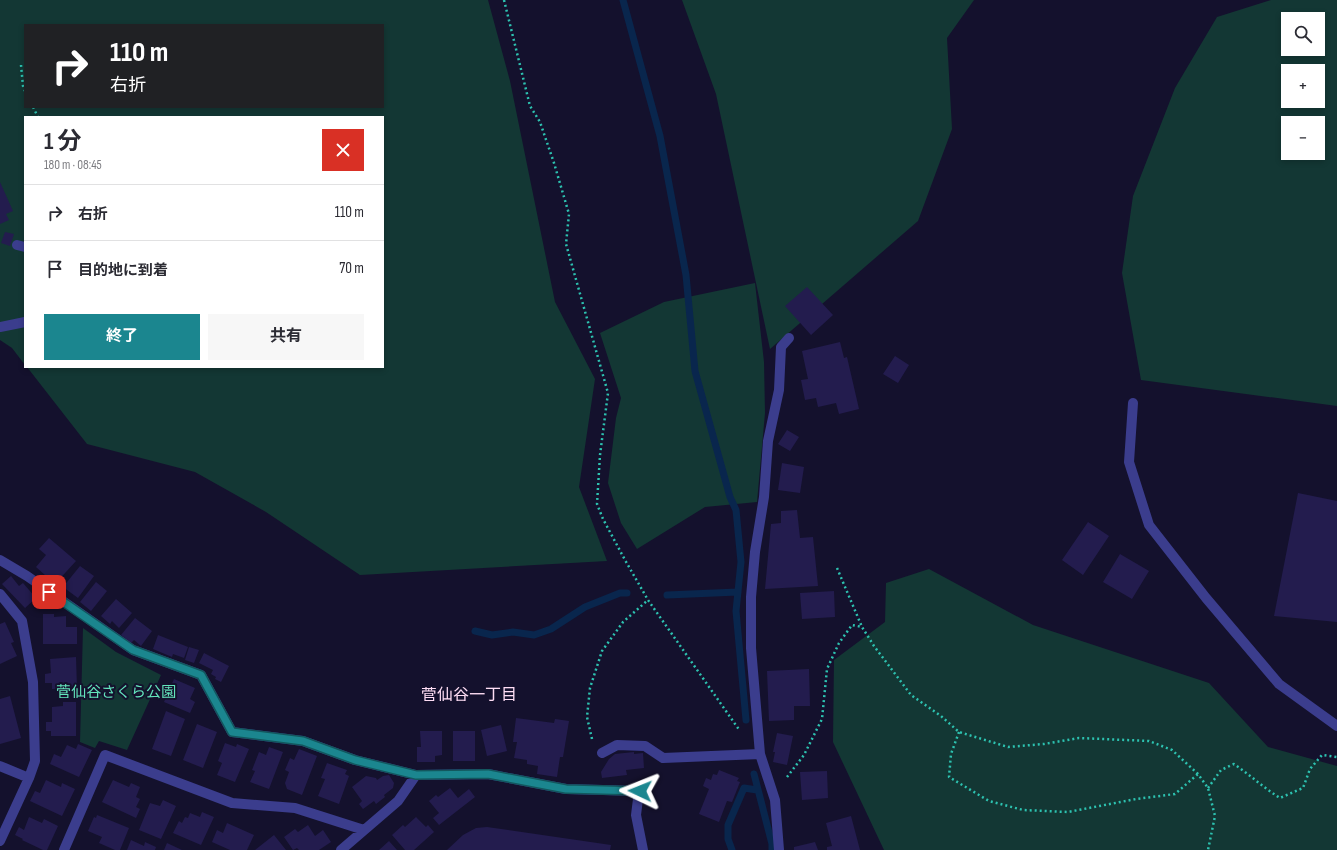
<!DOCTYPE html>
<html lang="ja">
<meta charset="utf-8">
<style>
body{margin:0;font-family:"Sofia Sans Condensed","Noto Sans JP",sans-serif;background:#f7f7f7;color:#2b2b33;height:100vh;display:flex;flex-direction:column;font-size:15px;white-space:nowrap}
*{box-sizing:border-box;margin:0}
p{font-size:13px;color:#7c7c81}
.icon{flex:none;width:22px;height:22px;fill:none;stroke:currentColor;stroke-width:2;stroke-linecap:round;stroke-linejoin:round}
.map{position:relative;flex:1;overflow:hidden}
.drawer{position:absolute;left:24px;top:116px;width:360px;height:252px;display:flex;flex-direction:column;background:#fff;border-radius:0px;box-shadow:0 2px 6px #0003}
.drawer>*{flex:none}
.hud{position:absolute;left:24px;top:24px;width:360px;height:84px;border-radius:0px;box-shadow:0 2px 6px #0003;background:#202124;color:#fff;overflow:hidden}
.controls{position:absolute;left:1281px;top:12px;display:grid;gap:8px}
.controls a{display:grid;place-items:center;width:44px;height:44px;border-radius:0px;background:#fff;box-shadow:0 2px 6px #0003;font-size:20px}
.pin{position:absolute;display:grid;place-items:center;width:34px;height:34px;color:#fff;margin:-17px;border-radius:8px;box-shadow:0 2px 6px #0006}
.me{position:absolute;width:44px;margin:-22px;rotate:272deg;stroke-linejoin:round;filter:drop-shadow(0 0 3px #0008)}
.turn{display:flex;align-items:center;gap:14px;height:84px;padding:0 20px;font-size:18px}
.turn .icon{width:52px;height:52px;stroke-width:2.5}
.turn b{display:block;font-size:28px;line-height:34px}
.round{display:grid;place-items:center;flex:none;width:42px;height:42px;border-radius:0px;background:#f7f7f7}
.head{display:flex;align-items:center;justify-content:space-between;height:68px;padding:0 20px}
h1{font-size:24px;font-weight:700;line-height:30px}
.action{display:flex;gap:8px;margin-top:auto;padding:8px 20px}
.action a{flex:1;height:46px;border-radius:0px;background:#1b868f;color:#fff;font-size:16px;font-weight:700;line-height:46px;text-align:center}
.action a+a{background:#f7f7f7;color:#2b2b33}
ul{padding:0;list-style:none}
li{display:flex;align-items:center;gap:12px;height:56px;padding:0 20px;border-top:1px solid #e1e1e2}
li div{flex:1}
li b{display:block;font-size:15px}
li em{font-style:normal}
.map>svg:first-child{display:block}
</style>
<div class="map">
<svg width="1337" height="850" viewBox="0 0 1337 850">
<rect width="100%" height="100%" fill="#14112d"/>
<!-- green -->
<path fill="#133734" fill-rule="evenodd" d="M0,0H488L510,81L555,302L595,379L579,487L607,561L360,575L266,512L195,472L87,444L27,367H383V117H25V365L12,348L0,340ZM25,25H383V107H25Z
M682,0H974L947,38L952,129L918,221L770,349L716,94Z
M1271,0H1337V406L1141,380L1122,273L1133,196L1175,88L1217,17ZM1288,19H1318V49H1288ZM1288,71H1318V101H1288ZM1288,123H1318V153H1288Z
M755,283L764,362L765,413L757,502L705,507L637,549L621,523L608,483L616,418L621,398L600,333L664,302Z
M929,569L1033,625L1209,683L1268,747L1337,766V850H884L833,742L834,660L885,622L886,583Z
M83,628L116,652L161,675L127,750L99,741L95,748L80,742Z"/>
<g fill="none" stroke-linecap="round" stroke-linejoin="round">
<!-- stream -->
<path stroke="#09264d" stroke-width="7" d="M623,0L660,136L686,275L695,371L730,497L736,510L741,562L736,611L746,720
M667,595L738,592
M475,631L492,635L513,632L534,635L551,629L585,607L620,593H627
M754,774L772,844V850
M732,850L728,839V825L744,788L757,790"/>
</g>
<!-- building -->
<path fill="#231c4e" d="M0,182L13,211L6,214L9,220L0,224Z
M5,232L14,234L10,246L1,243Z
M807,287L833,315L811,335L785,306Z
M840,342L844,358L847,357L859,409L839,414L836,403L818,407L816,398L805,400L801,380L808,379L802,351Z
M895,356L909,365L898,383L883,374Z
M787,430L799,437L790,451L778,444Z
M782,463L804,467L800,493L778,490Z
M1298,493L1337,501V622L1274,616Z
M797,510L800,538L813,537L818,586L765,589L771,524L781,523V511Z
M1088,522L1109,536L1083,575L1062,560Z
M49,538L76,561L55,584L36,567L46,555L39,549Z
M1120,554L1149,571L1132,599L1103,582Z
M80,566L94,576L78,598L63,587Z
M11,576L19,586L23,583L36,598L25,608L2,584Z
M96,582L107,591L91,611L80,602Z
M834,591L835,617L802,619L800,593Z
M116,599L132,613L119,628L112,621L110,624L101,616Z
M43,614H54V617L66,616V627H77V644H43Z
M135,618L152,631L141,646L134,640L131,643L121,635Z
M5,622L14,642L11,643L17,656L0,664V624Z
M158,635L188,647L184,658L173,654L172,657L153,649Z
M189,647L199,650L194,663L185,660Z
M204,653L229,666L221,682L215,679L216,677L211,674L213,670L199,663Z
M76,657L77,688L52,689V683H45V674L51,673L50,659Z
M809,669L810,706H794V720L769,721L767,671Z
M174,679L195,688L190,699L195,702L190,713L164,702Z
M10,696L21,738L0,744V699Z
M63,702H76V736H51V731H46V722H52V707L63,706Z
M166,711L185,719L171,756L152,749Z
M516,718L554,723L555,719L569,721L563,757H560L557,777L537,774L538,766L527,764V760L514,758L517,742H513Z
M197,724L217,732L203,768L183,760Z
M501,725L507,751L487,756L481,730Z
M420,731H442V755L435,756V762H417V747H421Z
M453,731H475V761H453Z
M777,733L793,736L787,765L773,762L775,752H773Z
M225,743L236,747L237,744L249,749L235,782L217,775L222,763L218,761Z
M78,744L92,750L79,777L50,764L54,754L61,757L67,745L76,749Z
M269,747L283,752L269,789L250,782L255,771L252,770L259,752L266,755Z
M299,749L317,756L302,795L287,789L285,783L289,772L285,770L290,758L294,760Z
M634,752V754L643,753L644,768L626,770L627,775L602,778L601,772L609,759L615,754Z
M327,763L347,770L345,774L349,776L339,804L318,796L325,779L321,778Z
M719,770L739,778L737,781L740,782L732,802L727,801L719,822L699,814L709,789L703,786L706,778L711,780L713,774L717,775Z
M827,771L828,798L802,800L800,772Z
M389,775L394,783L393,788L384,795L385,797L376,804L374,801L363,809L359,804L362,801L352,787L366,776L376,778L377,780L383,776Z
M46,780L61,787L62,783L75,789L62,816L30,801L35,791L40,793Z
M113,780L129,787L131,783L140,787L136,797L140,799L136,807L140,809L136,818L102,802Z
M450,788L458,798L469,789L475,797L439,825L433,818L439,813L429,801L436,795L438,797Z
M163,800L176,806L161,839L139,830L150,803L160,806Z
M202,812L214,817L201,845L173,833L179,821L182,823L185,817L188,818L190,813L200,817Z
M97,815L129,828L120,850H115L99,843L102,837L88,831L94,817L96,818Z
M851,816L860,850H827V847L832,846L826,823Z
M29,817L42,823L44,819L58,826L47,850H43L22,840L23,839L15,835L19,827L24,830Z
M416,817L426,827L428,825L434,832L414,850H405L392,835L403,825L405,827Z
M227,823L254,835L247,850H230L212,842L217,830L223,833Z
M308,825L315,836L323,830L331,842L319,850H299L297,848L293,850L284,837L295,829L298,832Z
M487,827L611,845L610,850H447L463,835L476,828Z
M274,835L286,850H255Z
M131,840L144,846L145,842L156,847L155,850H127Z
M389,841L397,850H379Z
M815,842L818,850H794V847Z
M167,843L182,850H164Z"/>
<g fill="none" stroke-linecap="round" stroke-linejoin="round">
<!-- path -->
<path stroke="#2dc2b0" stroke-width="2.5" stroke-dasharray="2 3" stroke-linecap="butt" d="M504,0L530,106L540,122L554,163L569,214L566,244L608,393L600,455L597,504L603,519L625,560L648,600L740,731
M21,65L23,86L25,91
M33,107L38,117
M837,568L862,627
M959,732L951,754L949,777L989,801L1023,810L1068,812L1136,799L1175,794L1198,774
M592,739L587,717L590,688L602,651L623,622L648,600
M787,777L804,755L822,719L827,669L839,643L852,625L862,627L874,646L911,695L941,716L959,732L1008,747L1044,744L1079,738L1149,741L1172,750L1198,774L1208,788L1215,816L1208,850
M1208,788L1221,770L1234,764C1250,775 1264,788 1280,798L1303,788L1310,769L1322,755L1337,757"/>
<!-- minor -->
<path stroke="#3b3d8d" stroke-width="10" d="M17,245L25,247
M0,327L25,322
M1133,403L1129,462L1149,525L1206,598L1279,684L1337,726
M0,560L27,576L133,650L201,675L232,732L303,741L355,760L416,775
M0,594L22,621L33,682L35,761L29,778L0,841
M602,753L617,745L645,746L663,758L760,754
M0,766L29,778
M64,850L105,755L232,803L295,808L364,830
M341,850L398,801L416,775L488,774L566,789L639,791L636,815L643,850
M779,850L775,800L760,754L751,648V597L755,552L764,497L768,441L779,390L781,347L789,338"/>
</g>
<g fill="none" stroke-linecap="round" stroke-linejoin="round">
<!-- route casing -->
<g stroke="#12575d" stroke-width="10">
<path id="route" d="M49,592L133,650L201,675L232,732L303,741L355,760L416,775L488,774L566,789L640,791"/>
</g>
<!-- route -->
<use href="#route" stroke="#1b868f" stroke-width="7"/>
</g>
<g text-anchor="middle" stroke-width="4" stroke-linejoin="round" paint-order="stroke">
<!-- park labels -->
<g font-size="15" fill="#63e4bc" stroke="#14112d">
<text x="116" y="697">菅仙谷さくら公園</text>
</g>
<!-- neighbourhood labels -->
<g font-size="16" fill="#ffdef5" stroke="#14112d">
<text x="469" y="700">菅仙谷一丁目</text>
</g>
</g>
</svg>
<div class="controls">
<a><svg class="icon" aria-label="search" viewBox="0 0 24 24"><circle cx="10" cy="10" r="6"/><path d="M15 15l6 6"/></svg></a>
<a>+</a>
<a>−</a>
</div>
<div class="pin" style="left:49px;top:592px;background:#d93025"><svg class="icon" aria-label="arrive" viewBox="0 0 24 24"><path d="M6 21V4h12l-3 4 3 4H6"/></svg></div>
<svg class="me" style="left:640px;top:791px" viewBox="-20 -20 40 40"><path d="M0-17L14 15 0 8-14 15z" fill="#1b868f" stroke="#fff" stroke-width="4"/></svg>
<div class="hud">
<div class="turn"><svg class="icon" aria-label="right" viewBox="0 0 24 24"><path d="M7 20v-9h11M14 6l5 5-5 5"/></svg><div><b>110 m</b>右折</div></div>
</div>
<section class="drawer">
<div class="head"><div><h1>1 分</h1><p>180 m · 08:45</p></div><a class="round" style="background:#d93025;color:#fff"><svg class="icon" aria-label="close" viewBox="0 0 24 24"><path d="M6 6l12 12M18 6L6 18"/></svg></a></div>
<ul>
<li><svg class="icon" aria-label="right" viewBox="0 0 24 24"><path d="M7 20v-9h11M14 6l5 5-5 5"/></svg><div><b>右折</b></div><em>110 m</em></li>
<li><svg class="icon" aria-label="arrive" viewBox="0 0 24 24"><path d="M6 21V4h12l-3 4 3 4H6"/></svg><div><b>目的地に到着</b></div><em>70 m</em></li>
</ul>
<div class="action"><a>終了</a><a>共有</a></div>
</section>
</div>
